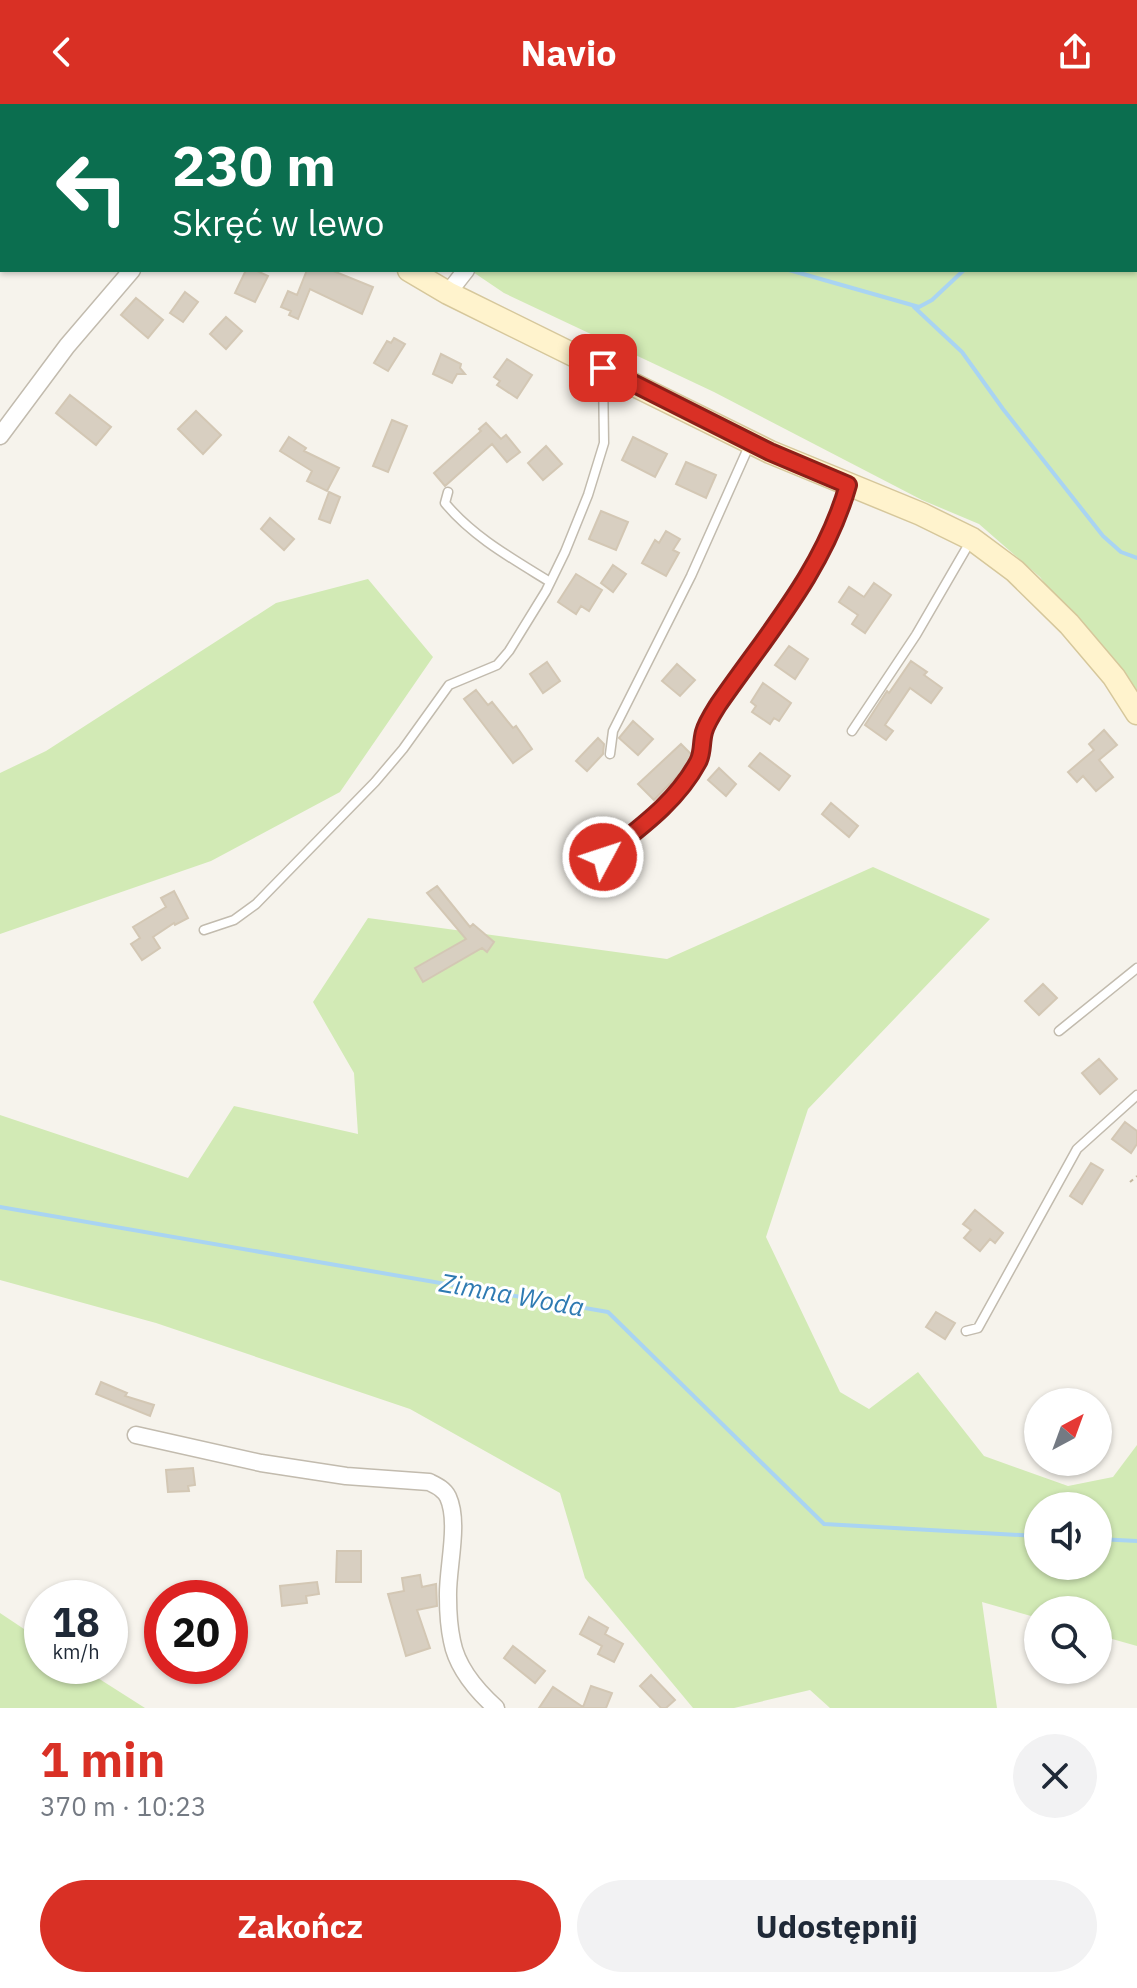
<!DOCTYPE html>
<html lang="pl">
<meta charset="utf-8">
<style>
body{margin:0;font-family:"IBM Plex Sans",sans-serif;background:#f2f2f3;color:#1f2937;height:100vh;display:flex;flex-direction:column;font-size:30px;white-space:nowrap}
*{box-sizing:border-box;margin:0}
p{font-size:26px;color:#747a83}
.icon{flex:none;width:44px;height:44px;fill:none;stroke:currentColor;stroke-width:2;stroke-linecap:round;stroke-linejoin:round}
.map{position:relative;height:1604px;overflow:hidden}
.drawer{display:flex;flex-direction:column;background:#fff;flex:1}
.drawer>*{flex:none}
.banner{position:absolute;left:0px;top:0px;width:1138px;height:168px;box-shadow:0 2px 6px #0004;background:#0b6e4f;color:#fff;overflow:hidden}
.needle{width:52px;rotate:41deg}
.buttons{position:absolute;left:1024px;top:1284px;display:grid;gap:16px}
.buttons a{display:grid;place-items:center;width:88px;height:88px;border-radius:50%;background:#fff;box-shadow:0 2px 6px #0004;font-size:40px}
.speed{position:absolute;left:24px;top:1476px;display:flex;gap:16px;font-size:40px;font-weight:700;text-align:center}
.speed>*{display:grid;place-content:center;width:104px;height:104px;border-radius:50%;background:#fff;box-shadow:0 2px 6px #0004;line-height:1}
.speed small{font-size:20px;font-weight:400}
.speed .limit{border:12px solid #d22;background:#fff;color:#111}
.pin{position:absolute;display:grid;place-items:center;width:68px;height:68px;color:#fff;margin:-34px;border-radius:16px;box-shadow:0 4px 12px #0006}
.me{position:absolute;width:88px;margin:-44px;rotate:50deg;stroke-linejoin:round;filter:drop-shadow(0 0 6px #0008)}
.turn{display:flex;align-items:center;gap:28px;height:168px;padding:0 40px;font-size:36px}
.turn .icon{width:104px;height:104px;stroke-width:2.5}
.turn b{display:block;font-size:56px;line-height:68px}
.round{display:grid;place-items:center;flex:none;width:84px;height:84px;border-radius:42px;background:#f2f2f3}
.head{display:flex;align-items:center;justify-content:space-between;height:136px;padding:0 40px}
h1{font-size:48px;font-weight:700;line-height:60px;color:#d93025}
.button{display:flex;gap:16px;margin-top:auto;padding:16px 40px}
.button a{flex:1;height:92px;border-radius:48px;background:#d93025;color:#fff;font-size:32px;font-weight:700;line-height:92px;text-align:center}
.button a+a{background:#f2f2f3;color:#1f2937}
header{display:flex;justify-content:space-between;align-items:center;height:104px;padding:0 40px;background:#d93025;color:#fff;font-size:36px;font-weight:700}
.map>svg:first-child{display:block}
</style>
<header><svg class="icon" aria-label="back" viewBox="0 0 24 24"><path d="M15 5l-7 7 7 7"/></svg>Navio<svg class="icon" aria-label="share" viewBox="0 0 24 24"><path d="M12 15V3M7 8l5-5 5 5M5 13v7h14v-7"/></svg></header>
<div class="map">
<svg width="1137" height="1604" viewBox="0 0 1137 1604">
<rect width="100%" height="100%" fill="#f6f3ec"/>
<!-- green -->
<path fill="#d2eab5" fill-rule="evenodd" d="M394,0H766L772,2H396Z
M804,0H1137V606L1040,473L979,420L922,396L714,288L504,189L470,166H1136V2H803Z
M368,475L433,553L340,688L211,757L0,830V669L46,647L276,499Z
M873,763L990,815L808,1005L766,1133L840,1288L869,1305L918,1268L984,1352L1068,1382L1113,1373L1137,1341V1542L1098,1531V1506H1038V1514L982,1498L997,1604H830L810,1586L734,1604H693L585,1474L560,1389L410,1305L156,1219L0,1176V1011L188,1074L234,1002L358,1030L354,969L313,898L368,814L667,855ZM1038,1402H1098V1462H1038Z
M0,1509L42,1537V1562H79L145,1604H0Z"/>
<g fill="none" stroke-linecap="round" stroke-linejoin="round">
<!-- stream -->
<path stroke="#a9d4f2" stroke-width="4" d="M470,0L471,2
M1112,2L1114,0
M789,166L919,203L932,196L964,166
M914,203L962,248L1003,305L1103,432L1121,448L1137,454
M0,1103L608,1208L824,1420L1038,1432
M1098,1435L1137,1437"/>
</g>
<!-- building -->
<path fill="#d8cfc1" stroke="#d3c7b4" stroke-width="2" d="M246,166H255L268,172L255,198L235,189Z
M307,166H331L373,183L362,210L310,185L298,215L289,211L291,207L281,203L288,187L297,191Z
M185,188L198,198L183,218L170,209Z
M136,194L163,216L148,234L121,211Z
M226,213L242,227L226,245L210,230Z
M394,234L405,240L388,267L374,259L387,237L391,239Z
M441,250L461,260L460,264L465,270H457L452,279L433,270Z
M507,255L532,271L517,294L497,281L500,277L494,273Z
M70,291L111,323L96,341L56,309Z
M196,307L221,331L203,350L178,325Z
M392,316L407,322L388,368L373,362Z
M486,319L501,335L506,331L520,348L507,358L492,340L445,382L434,369L481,327L479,325Z
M289,333L306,344L304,347L339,364L327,387L307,377L312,367L280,347Z
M633,333L667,350L655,373L622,356Z
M546,342L562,360L543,376L528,359Z
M686,358L716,371L706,394L676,380Z
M329,388L340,393L330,419L319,415Z
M601,407L628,418L616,446L589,435Z
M270,414L294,435L284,446L261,425Z
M666,427L680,435L673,446L679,449L666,472L642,459L655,436L659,439Z
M613,461L626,470L613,488L601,479Z
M576,470L602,486L589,507L581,502L576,510L558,498Z
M874,479L891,491L865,529L852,520L858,511L839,498L849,483L864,493Z
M789,542L808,555L795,575L775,561Z
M911,557L927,568L924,571L942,584L931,599L910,584L885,621L893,627L886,636L865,621L887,587L889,589Z
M547,558L560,577L543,589L530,570Z
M677,560L695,576L680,592L662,577Z
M763,579L791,599L779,617L774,614L770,620L752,608L756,602L751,598Z
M476,586L488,601L492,598L513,624L516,622L532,645L513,659L464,595Z
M633,617L653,635L638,651L619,634Z
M1104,626L1117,641L1099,656L1113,673L1096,687L1083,672L1077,678L1068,668L1094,646L1089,640Z
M598,634L604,640L603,650L587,667L576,657Z
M681,640L693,652L689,660L654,696L638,680Z
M760,649L790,672L779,686L749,662Z
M719,664L736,680L726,692L708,676Z
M831,699L858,722L849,733L822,710Z
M437,782L470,823L473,820L494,838L487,848L482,844L423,878L415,864L466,835L427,789Z
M174,787L188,814L175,821L174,819L153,833L160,844L142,856L131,840L140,834L133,823L166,803L161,794Z
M1043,880L1057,894L1039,911L1025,897Z
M1099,955L1117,975L1100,990L1082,969Z
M1125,1018L1137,1027V1040L1131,1049L1112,1035Z
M1091,1059L1103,1066L1082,1100L1070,1092Z
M975,1106L1003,1129L995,1139L990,1135L980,1147L964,1134L971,1126L963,1120Z
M936,1208L955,1219L945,1235L926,1223Z
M101,1278L127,1289L125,1292L154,1301L150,1312L96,1290Z
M193,1364L195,1381L188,1382L189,1387L168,1388L166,1366Z
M337,1447H361V1478H336Z
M420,1471L422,1483L436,1480L437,1502L417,1506L430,1544L406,1552L388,1490L404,1487L402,1474Z
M317,1478L319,1490L306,1492L307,1499L282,1502L280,1482Z
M589,1513L608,1524L605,1530L623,1540L614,1558L598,1550L602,1542L580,1530Z
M513,1542L545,1567L535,1579L504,1554Z
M651,1571L675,1596L666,1604H661L640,1582Z
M591,1582L612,1589L606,1604H539L553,1583L583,1603Z"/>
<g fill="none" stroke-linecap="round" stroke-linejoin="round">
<!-- lane casing -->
<g stroke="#c2bbae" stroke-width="11">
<path id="lane" d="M448,388L445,399C473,433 513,455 550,478
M852,627L916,531L970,438
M610,650L613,627L691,472L749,342
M603,753C635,727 687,693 700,653C703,645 702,637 704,629C706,620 712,609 718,602C767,531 824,466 848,381
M204,826L234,816L256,800L375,678L403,645L449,581L497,561L509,547L546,487L565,448L588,391L604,339L603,268
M1059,927L1137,864
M966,1227L978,1224L1077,1045L1137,991"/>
</g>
<!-- street casing -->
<g stroke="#c2bbae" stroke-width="19">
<path id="street" d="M45,0L47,2
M717,0V2
M448,189L466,166
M0,332L67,242L132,166
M136,1331L261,1359L346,1372L429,1378C437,1382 444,1385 448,1393C460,1419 447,1465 448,1493C448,1507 449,1523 452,1537C457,1564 476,1586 496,1604"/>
</g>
<!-- secondary casing -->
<g stroke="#d6c79b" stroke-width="25">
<path id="secondary" d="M232,0L233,2
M409,166L448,189L770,348L921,410L972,435L1015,467L1069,520L1114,573L1137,609"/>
</g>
<!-- path -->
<path stroke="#c4b79f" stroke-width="2" stroke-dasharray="4 4" stroke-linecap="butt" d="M583,0L584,2
M1130,1078L1137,1072"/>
<!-- lane -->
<use href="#lane" stroke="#fff" stroke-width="8"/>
<!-- street -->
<use href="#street" stroke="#fff" stroke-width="16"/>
<!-- secondary -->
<use href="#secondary" stroke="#fff3cd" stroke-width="22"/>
</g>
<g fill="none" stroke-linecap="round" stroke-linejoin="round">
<!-- route casing -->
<g stroke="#8d1f18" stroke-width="20">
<path id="route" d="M603,264L770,348L848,381C824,466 767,530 718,601C713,609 706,620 704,628C701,639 703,649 698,658C676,699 638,725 603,753"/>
</g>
<!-- route -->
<use href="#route" stroke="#d93025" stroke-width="14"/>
</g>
<g text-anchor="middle" stroke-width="6" stroke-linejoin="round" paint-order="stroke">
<!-- water labels -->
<g font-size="26" font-style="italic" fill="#2e7ab2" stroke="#fff">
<text transform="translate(512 1191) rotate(10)" y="9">Zimna Woda</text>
</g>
</g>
</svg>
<div class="buttons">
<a><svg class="needle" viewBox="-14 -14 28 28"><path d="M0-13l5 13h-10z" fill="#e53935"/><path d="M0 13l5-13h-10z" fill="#747a83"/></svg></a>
<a><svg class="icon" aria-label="sound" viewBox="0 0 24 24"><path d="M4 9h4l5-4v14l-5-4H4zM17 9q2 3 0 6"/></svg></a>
<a><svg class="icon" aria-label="search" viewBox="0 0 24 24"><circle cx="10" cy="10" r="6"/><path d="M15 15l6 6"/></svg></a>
</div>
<div class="speed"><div>18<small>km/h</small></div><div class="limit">20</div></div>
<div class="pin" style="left:603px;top:264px;background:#d93025"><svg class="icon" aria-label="arrive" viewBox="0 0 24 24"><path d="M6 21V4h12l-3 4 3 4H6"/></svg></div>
<svg class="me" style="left:603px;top:753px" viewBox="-20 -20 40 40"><circle r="17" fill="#d93025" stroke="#fff" stroke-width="3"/><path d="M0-11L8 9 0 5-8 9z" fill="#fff"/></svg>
<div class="banner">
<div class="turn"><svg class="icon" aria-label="left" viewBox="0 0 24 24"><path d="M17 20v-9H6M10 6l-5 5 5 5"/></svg><div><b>230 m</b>Skręć w lewo</div></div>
</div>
</div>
<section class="drawer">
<div class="head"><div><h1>1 min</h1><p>370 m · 10:23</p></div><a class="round"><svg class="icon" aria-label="close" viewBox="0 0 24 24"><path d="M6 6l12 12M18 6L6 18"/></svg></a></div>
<div class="button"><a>Zakończ</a><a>Udostępnij</a></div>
</section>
